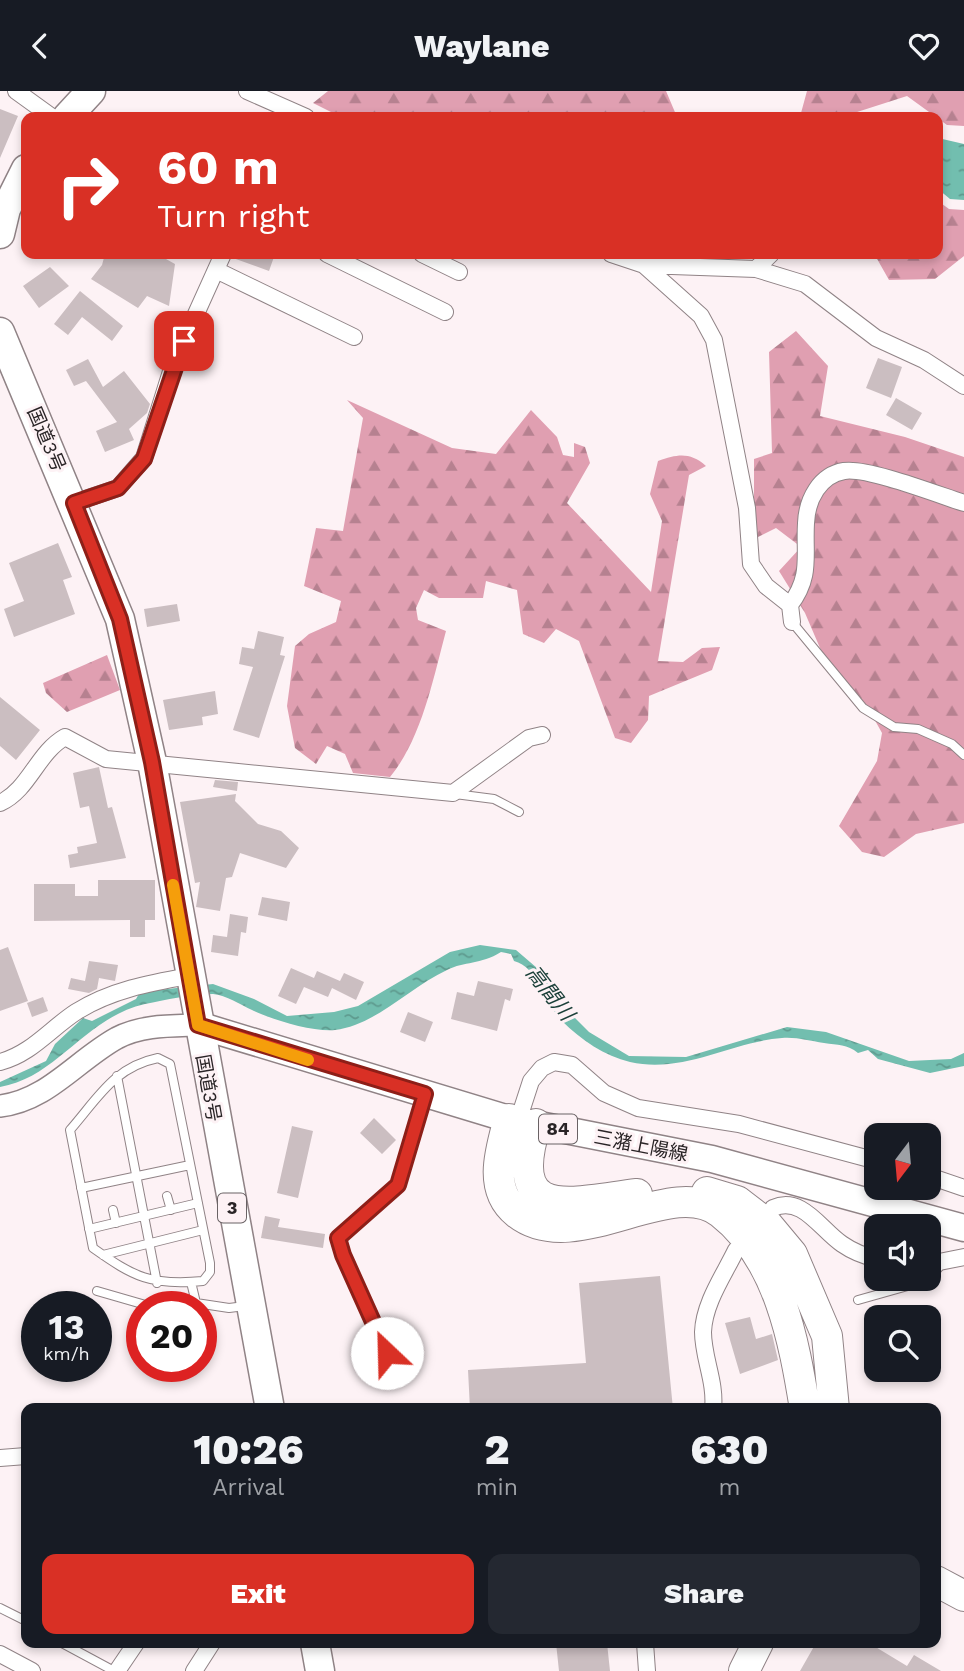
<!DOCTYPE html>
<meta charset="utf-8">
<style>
body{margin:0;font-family:"Work Sans","Noto Sans JP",sans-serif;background:#242831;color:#f1f3f6;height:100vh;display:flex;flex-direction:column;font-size:26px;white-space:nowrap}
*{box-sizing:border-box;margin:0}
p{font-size:23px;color:#9ea1a6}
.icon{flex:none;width:38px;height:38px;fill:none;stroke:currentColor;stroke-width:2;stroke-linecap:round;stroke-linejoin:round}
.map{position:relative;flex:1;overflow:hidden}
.details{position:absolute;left:21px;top:1312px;width:920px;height:245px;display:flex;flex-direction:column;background:#171b24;border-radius:14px;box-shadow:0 4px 10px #0003}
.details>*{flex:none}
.banner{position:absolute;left:21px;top:21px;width:922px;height:147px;border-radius:14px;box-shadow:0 4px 10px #0003;background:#d93025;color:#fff;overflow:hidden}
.needle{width:46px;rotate:196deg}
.tools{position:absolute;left:864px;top:1032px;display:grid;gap:14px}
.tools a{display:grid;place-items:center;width:77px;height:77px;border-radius:14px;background:#171b24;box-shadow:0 4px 10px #0003;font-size:35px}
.speed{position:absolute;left:21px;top:1200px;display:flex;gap:14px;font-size:35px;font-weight:700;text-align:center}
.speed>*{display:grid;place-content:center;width:91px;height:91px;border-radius:50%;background:#171b24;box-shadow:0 4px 10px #0003;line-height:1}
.speed small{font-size:18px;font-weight:400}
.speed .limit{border:10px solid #d22;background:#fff;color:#111}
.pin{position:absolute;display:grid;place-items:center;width:60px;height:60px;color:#fff;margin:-30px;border-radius:14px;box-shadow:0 4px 10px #0006}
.me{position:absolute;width:77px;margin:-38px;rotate:336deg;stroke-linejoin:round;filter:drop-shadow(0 0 5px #0008)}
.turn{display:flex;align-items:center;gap:24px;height:147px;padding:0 21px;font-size:32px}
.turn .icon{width:91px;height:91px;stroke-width:2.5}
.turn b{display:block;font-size:49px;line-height:60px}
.eta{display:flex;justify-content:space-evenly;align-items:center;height:119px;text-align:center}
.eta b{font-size:42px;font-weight:800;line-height:49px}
.action{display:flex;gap:14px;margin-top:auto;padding:14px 21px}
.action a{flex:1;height:80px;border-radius:14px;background:#d93025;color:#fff;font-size:28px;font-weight:800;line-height:80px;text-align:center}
.action a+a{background:#242831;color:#f1f3f6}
header{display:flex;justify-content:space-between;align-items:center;height:91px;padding:0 21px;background:#171b24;font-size:32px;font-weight:800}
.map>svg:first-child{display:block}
</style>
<header><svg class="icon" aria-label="back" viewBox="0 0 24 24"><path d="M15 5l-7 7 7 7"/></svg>Waylane<svg class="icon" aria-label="heart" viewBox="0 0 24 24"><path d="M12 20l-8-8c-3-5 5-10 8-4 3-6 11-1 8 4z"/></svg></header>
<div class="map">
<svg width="964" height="1580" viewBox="0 0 964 1580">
<defs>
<pattern id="forest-firs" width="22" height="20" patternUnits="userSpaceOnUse" patternTransform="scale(1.75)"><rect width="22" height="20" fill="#e09fb1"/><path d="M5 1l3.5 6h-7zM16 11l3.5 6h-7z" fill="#b68190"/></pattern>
<pattern id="water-ripples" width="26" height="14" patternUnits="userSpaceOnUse" patternTransform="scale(1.75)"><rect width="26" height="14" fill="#72beaf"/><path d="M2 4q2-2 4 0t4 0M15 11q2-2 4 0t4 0" fill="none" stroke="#5e9a8e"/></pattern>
</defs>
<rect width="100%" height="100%" fill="#fdf2f5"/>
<!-- forest -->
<path fill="url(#forest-firs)" d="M328,0H666L677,26H341L313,12Z
M807,0H964V35L947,34L907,5L854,22H801Z
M938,110L949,118L964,119V165L935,188L889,189L876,166L877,163H938Z
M796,240L828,275L820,325L905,346L964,366V732L916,743L884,766L862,761L839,735L877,670L882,642L867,615L823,564L805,522L779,480L801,456L776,437L754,448V368L772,362L769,261Z
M347,309L452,357L496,363L531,319L557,346L563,364L574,366V352L585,356L590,372L567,412L651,501L662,430L650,403L658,370C678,363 690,361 706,375L689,384L658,570L683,571L702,557L720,556L712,579L649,605L648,629L631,652L615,647L579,550L556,538L544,552L523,543L517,499L486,490L483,507H439L424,499L416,517L418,529L446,540C433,588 422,647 390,686L353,682L345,663L327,655L316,673L295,657L287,615L295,555L309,543L336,531L341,510L304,495L316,437L343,440L363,327Z
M107,564L120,599L67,621L46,602L43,592Z"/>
<!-- water -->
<path fill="url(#water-ripples)" d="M938,47L964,53V109L950,108L938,98Z
M480,854L516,859L537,877L565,917L589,941L629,965L686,966L787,936L826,941L909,970L951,968L964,962V975L930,982L878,968L868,959L858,962C847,953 838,954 824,952C809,950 798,946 782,947C730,951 684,983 630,971C605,965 581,949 562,930C545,912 539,877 514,870L511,863L501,861C480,874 465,870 447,879C410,896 376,934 335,939C312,941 273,929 252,919C241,914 226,904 213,903C192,903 165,909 145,913C84,927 58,986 0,996V991L46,970L55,953L83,927L92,930L136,908L140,901L213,893L254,908L287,925L334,921L358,915L450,861Z"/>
<!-- building -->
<path fill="#cbbec1" d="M0,18L18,25L0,67Z
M105,163H157L175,173L169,215L147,205L138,217L91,188L102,174Z
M233,163H275L269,180L233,167Z
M50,176L69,195L39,217L23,195Z
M80,200L123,235L112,250L82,226L68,244L54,233Z
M878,267L902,276L891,307L866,297Z
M88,268L103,296L124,280L150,313L147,322L129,338L134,349L105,361L96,340L117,331L86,290L74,295L66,279Z
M896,307L922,322L912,339L886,324Z
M58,452L72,486L63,489L75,523L14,546L4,518L24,510L9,472Z
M177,513L180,530L147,536L144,518Z
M258,540L284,546L280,564L285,565L259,647L233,639L253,576L239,573L242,556L254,558Z
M215,600L218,623L202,626L203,634L169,639L163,609Z
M0,606L40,639L16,669L0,655Z
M99,676L108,717L112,716L126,767L70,777L68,764L78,762L77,756L97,752L89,715L80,717L73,682Z
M215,689L238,691L237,700L213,696Z
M236,703L235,710L258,733L281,740L299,757L286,777L240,762L232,786L226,787L220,820L196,816L200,791L195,792L180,711Z
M98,789H155V829H145V846H130V829L34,830V793H75V805H98Z
M262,806L290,811L287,830L258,824Z
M230,823L248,826L246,842L241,841L238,865L211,861L213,844L227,846Z
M8,856L28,910L0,920V859Z
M89,870L118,874L115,890L99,887L97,898L89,902L68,898L71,887L85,890Z
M291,877L314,887L317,880L340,890L344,882L364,891L356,909L332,897L328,906L304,896L296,913L278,905Z
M478,890L513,898L510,910L505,908L497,940L451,928L457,901L474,905Z
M43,906L48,920L32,926L27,912Z
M408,921L433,931L425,951L400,941Z
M374,1027L396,1049L382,1063L360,1042Z
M292,1035L313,1040L298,1107L277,1102Z
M265,1125L280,1128L278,1136L325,1143L323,1157L261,1147Z
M660,1185L673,1318H470L468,1279L586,1272L579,1192Z
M750,1226L756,1248L772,1243L778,1269L740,1283L725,1232Z
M556,1552H607L610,1580H559Z
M816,1552H869L907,1575L914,1564L941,1580H800Z"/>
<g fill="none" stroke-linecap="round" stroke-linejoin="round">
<!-- service casing -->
<g stroke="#908386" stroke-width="10">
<path id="service" d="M792,531L863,617L894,636L918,638L952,653L964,664
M455,703L494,708L519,721
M158,967L170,973L210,1172V1181L203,1190C151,1195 134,1186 93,1157L70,1039C98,1007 114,976 158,967Z
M117,985L157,1192
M81,1097L190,1074
M167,1105L171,1119
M113,1119L116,1132
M89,1138L198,1112
M103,1164L203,1139
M191,1191L196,1212
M97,1200L149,1215L196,1212L229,1217L245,1215
M858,1209L929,1189L943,1171
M387,1262L338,1147L398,1094L424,1006
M0,1517L26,1530
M62,1552L114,1580"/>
</g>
<!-- minor casing -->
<g stroke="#908386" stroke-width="18">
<path id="minor" d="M16,0L52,26
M247,0L306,26
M327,163L445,221
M422,163L459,181
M611,163L644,174L701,225L714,249L747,417L751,473L766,495L790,514
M644,174L756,178L805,193L876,247L924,269L964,295
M756,178L771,163
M216,179L354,246
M73,412L118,397L144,367L173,274L223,163
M792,531L790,514C812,485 804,465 806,432C807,408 820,384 844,380C867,376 939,404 964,412
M0,712C29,699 37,662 65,646L106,668L453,702L529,647L542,644
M0,971C31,963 50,938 76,921C111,899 150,892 189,885
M518,1030L531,990L542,977L554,971L572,974L604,1002L638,1017L739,1033L877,1070
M929,1085L964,1097
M773,1117C802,1104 820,1138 842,1153C852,1160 864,1165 877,1168
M929,1173L964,1166
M713,1318C716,1291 703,1267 703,1241C704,1212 724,1184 736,1159
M0,1367L26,1365
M645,1552L647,1580
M0,1563L32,1580
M117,1580L136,1552
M194,1580L212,1552"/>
</g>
<!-- tertiary casing -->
<g stroke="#908386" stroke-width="24">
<path id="tertiary" d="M0,1015C47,1010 77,969 117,947C142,934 170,935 198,934"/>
</g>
<!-- primary casing -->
<g stroke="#908386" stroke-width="29">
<path id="primary" d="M198,934L509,1028L712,1068L964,1137"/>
</g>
<!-- trunk casing -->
<g stroke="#908386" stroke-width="31">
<path id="trunk" d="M67,26L91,0
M0,143L6,118L26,78
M0,241L120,528L152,671L270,1318
M315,1552L320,1580"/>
</g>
<!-- motorway casing -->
<g stroke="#908386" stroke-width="32">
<path id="motorway" d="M509,1028C501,1058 487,1098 517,1122C575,1168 671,1082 721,1122C779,1167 794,1250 805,1318
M536,1033C505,1133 571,1111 637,1103
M707,1101L737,1110L767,1133L792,1163L827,1245L834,1318
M936,1490L964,1505
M744,1580L758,1552"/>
</g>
<!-- service -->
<use href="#service" stroke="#fff" stroke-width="8"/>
<!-- minor -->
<use href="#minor" stroke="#fff" stroke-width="16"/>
<!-- tertiary -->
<use href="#tertiary" stroke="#fff" stroke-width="21"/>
<!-- primary -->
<use href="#primary" stroke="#fff" stroke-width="26"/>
<!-- trunk -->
<use href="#trunk" stroke="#fff" stroke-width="28"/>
<!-- motorway -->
<use href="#motorway" stroke="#fff" stroke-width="30"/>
</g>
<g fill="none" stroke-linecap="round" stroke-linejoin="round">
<!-- route casing -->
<g stroke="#8d1f18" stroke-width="18">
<path id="route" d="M184,250L144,368L118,397L74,412L120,528L152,671L198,934L425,1003L398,1094L338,1147L343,1164L387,1262"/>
</g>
<!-- route -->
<use href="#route" stroke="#d93025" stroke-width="12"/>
<!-- slow -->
<path stroke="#f59e0b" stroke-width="12" d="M173,794L198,934L308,969"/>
</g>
<g text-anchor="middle" stroke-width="6" stroke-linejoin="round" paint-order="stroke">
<!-- shield labels -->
<g fill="#fdf2f5" stroke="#696264" stroke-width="2">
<rect x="539" y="1023.5" width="38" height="29" rx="5"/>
<rect x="218" y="1102.5" width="28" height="29" rx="5"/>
</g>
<g font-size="18" font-weight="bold" fill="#292426">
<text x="558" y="1044">84</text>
<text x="232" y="1123">3</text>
</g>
<!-- street labels -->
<g font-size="19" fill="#292426" stroke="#fdf2f5">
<text transform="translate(47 348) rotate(67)" y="7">国道3号</text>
<text transform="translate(209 997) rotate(80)" y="7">国道3号</text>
<text transform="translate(641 1054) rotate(11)" y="7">三潴上陽線</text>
</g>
<!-- water labels -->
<g font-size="21" font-style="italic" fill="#1b4039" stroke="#fdf2f5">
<text transform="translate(550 902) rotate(52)" y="7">高間川</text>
</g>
</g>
</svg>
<div class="tools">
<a><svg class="needle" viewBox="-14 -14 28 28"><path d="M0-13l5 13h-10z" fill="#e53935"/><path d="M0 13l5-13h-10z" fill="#9ea1a6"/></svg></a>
<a><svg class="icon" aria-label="sound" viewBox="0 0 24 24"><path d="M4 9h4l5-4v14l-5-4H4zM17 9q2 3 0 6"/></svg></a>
<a><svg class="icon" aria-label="search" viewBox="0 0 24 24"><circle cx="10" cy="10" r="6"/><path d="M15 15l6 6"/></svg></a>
</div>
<div class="speed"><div>13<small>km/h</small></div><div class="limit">20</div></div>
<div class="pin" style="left:184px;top:250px;background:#d93025"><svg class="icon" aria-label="arrive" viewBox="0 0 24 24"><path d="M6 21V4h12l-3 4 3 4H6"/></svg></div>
<svg class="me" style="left:387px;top:1262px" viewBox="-20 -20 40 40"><circle r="19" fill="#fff"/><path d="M0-13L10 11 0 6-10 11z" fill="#d93025"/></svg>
<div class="banner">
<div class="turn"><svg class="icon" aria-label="right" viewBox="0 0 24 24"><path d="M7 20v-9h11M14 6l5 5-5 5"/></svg><div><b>60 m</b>Turn right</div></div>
</div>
<section class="details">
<div class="eta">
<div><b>10:26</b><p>Arrival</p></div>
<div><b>2</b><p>min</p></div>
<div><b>630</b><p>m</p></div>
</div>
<div class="action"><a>Exit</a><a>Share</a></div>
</section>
</div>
